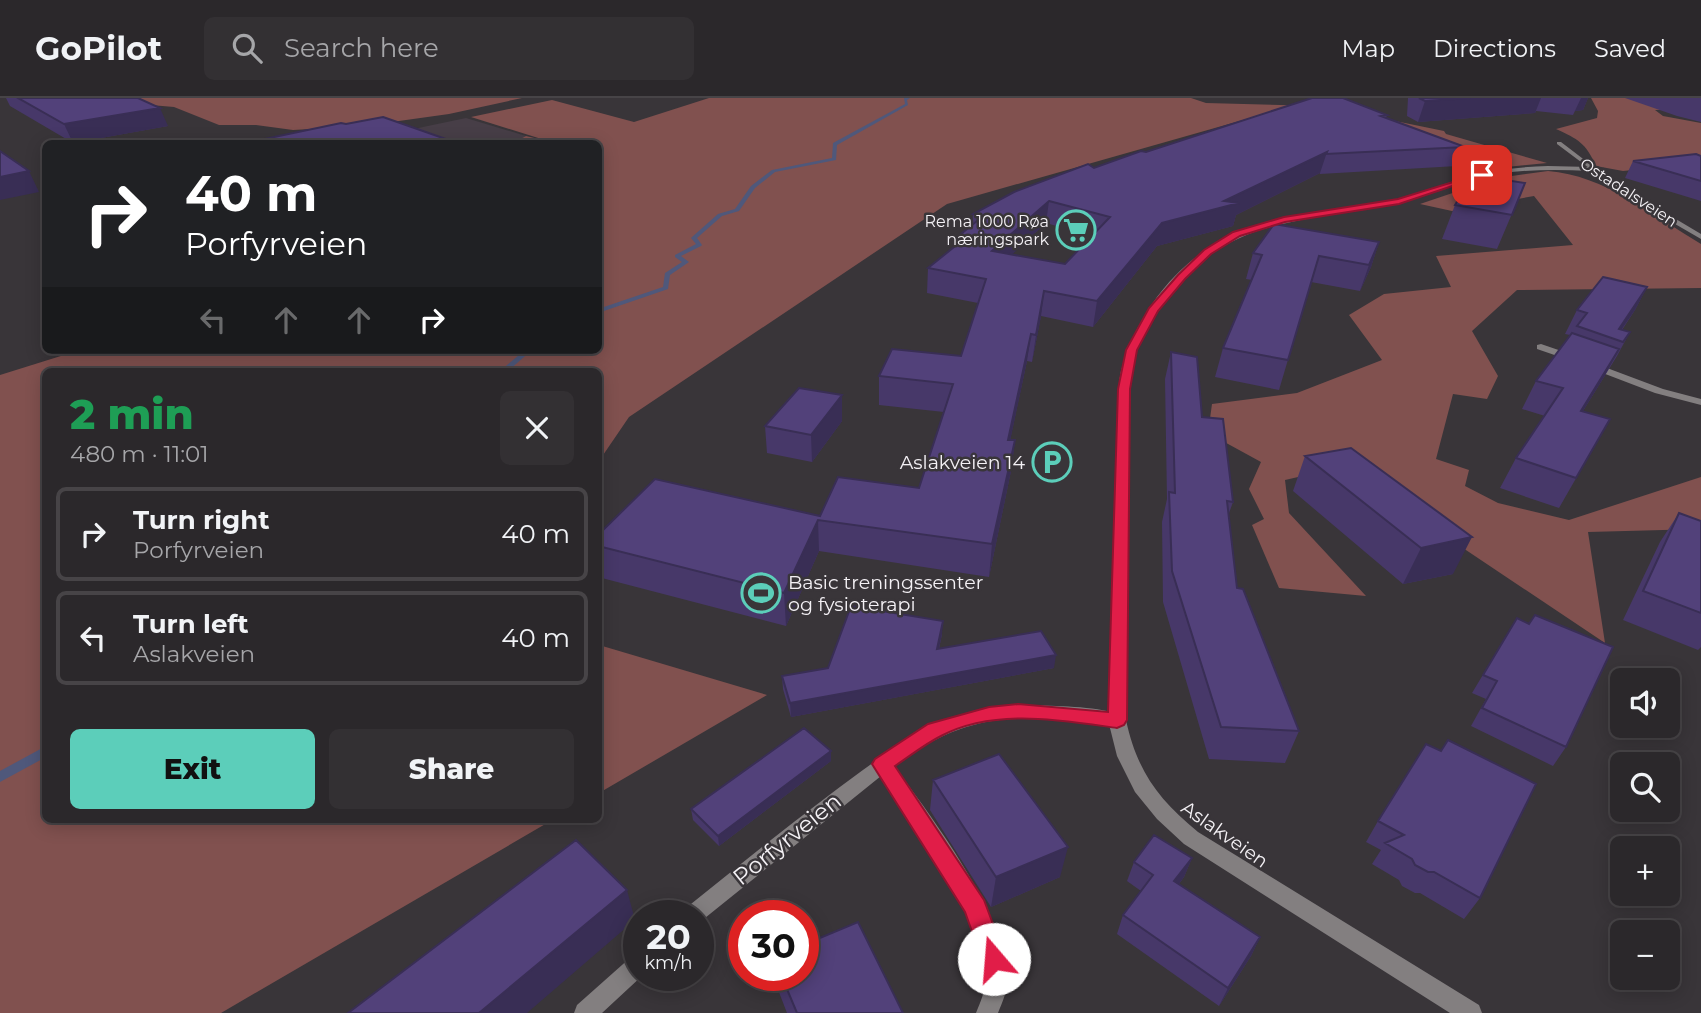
<!DOCTYPE html>
<meta charset="utf-8">
<style>
body{margin:0;font-family:Montserrat,sans-serif;background:#333033;color:#f1f3f6;height:100vh;display:flex;flex-direction:column;font-size:26px;white-space:nowrap}
*{box-sizing:border-box;margin:0}
p{font-size:23px;color:#a6a6a9}
.icon{flex:none;width:38px;height:38px;fill:none;stroke:currentColor;stroke-width:2;stroke-linecap:round;stroke-linejoin:round}
.map{position:relative;flex:1;overflow:hidden}
.sheet{position:absolute;left:42px;top:270px;width:560px;height:455px;display:flex;flex-direction:column;background:#2b282b;border-radius:10px;box-shadow:0 4px 18px #0003,0 0 0 2px #474447}
.sheet>*{flex:none}
.top-card{position:absolute;left:42px;top:42px;width:560px;height:214px;border-radius:10px;box-shadow:0 4px 18px #0003,0 0 0 2px #474447;background:#202124;color:#fff;overflow:hidden}
.fabs{position:absolute;left:1610px;top:570px;display:grid;gap:14px}
.fabs a{display:grid;place-items:center;width:70px;height:70px;border-radius:10px;background:#2b282b;box-shadow:0 4px 18px #0003,0 0 0 2px #474447;font-size:35px}
.speed{position:absolute;left:623px;top:802px;display:flex;gap:14px;font-size:35px;font-weight:700;text-align:center}
.speed>*{display:grid;place-content:center;width:91px;height:91px;border-radius:50%;background:#2b282b;box-shadow:0 4px 18px #0003,0 0 0 2px #474447;line-height:1}
.speed small{font-size:18px;font-weight:400}
.speed .limit{border:10px solid #d22;background:#fff;color:#111}
.pin{position:absolute;display:grid;place-items:center;width:60px;height:60px;color:#fff;margin:-30px;border-radius:14px;box-shadow:0 4px 10px #0006}
.me{position:absolute;width:77px;margin:-38px;rotate:342deg;stroke-linejoin:round;filter:drop-shadow(0 0 5px #0008)}
.turn{display:flex;align-items:center;gap:24px;height:147px;padding:0 28px;font-size:32px}
.turn .icon{width:91px;height:91px;stroke-width:2.5}
.turn b{display:block;font-size:49px;line-height:60px}
.lanes{display:flex;align-items:center;height:66px;padding:0 28px;background:#0003;justify-content:center;gap:35px;direction:ltr}
.lanes .off{opacity:.35}
.round{display:grid;place-items:center;flex:none;width:74px;height:74px;border-radius:10px;background:#333033}
.headline{display:flex;align-items:center;justify-content:space-between;height:119px;padding:0 28px}
h1{font-size:42px;font-weight:800;line-height:52px;color:#1e9e55}
.action{display:flex;gap:14px;margin-top:auto;padding:14px 28px}
.action a{flex:1;height:80px;border-radius:10px;background:#5cceba;color:#111;font-size:28px;font-weight:800;line-height:80px;text-align:center}
.action a+a{background:#333033;color:#f1f3f6}
ul{padding:0;list-style:none}
li{display:flex;align-items:center;gap:21px;height:94px;margin:0 14px 10px;padding:0 14px;border:4px solid #474447;border-radius:10px}
li div{flex:1}
li b{display:block;font-size:26px}
li em{font-style:normal}
header{display:flex;align-items:center;gap:42px;box-sizing:border-box;height:98px;padding:0 35px;background:#2b282b;border-bottom:2px solid #474447}
header strong{font-size:33px}
nav{display:flex;gap:38px;margin-inline-start:auto;font-size:24px}
.search{width:490px;height:63px;background:#333033;display:flex;align-items:center;gap:18px;box-sizing:border-box;padding:0 24px;border-radius:10px;color:#a6a6a9;font-size:26px}
.map>svg:first-child{display:block}
</style>
<header>
<strong>GoPilot</strong>
<div class="search"><svg class="icon" aria-label="search" viewBox="0 0 24 24"><circle cx="10" cy="10" r="6"/><path d="M15 15l6 6"/></svg>Search here</div>
<nav><a>Map</a><a>Directions</a><a>Saved</a></nav>
</header>
<div class="map">
<svg width="1701" height="915" viewBox="0 0 1701 915">
<rect width="100%" height="100%" fill="#393539"/>
<!-- built -->
<path fill="#473e47" d="M466,20L526,38L513,46H342Z"/>
<!-- green -->
<path fill="#81514f" d="M125,0H522L449,16L363,28L293,32L256,27H219L174,9L127,5Z
M709,0H1191L1206,5L1322,8L1444,33L1446,36L1547,65L1487,71L1298,20H1250L947,106L629,319L599,363L598,273H46V721H554L221,915H0V277L80,252H598V46L513,45L526,38L551,44L471,19L552,2L634,24Z
M1591,0H1694L1701,11L1655,12L1663,18L1701,25V65L1623,73L1596,68C1586,45 1578,41 1556,31L1597,20L1598,13Z
M1548,73C1604,77 1654,118 1701,146V190L1517,192L1472,233L1498,278L1487,301L1453,296L1436,361L1469,372L1465,388L1498,405L1569,422L1701,379V431L1588,434L1605,545L1342,369L1285,382L1289,415L1366,498L1279,490L1252,427L1264,421L1249,391L1261,364L1208,335L1212,306L1297,295L1382,262L1349,217L1384,196L1451,189L1436,158L1573,147L1534,98L1452,113L1420,106L1497,80Z
M599,547L767,597L599,695Z"/>
<g fill="none" stroke-linecap="round" stroke-linejoin="round">
<!-- stream -->
<path fill="#4f587b" fill-rule="evenodd" d="M904,0H910L907,2L908,7L837,47L836,62L775,74L755,90L739,113L722,118L697,140L702,147L701,148L681,158L689,164L670,177L668,191L598,215V211L663,189L665,175L682,164L675,159V157L696,146L691,140L692,139L718,116L735,111L751,88L772,72L832,60L833,45L905,6Z
M525,252H532L508,273H500Z
M46,648V659L0,684V673Z"/>
<!-- minor -->
<path fill="#837f80" fill-rule="evenodd" d="M1557,44H1561L1612,83L1701,136V141L1625,97L1557,46Z
M1541,246L1576,258L1577,260L1572,263L1537,251V247Z
M1591,264L1663,291L1701,301V307L1655,295L1587,269V265Z
M1006,608C1040,607 1091,607 1123,617L1126,622L1123,627L1117,628C1025,617 973,609 894,668C932,719 1004,815 1007,879C1008,892 1003,903 998,915H976C981,903 986,892 985,879C983,815 917,729 881,678L700,824L698,825V817H683L686,810C733,772 780,734 828,698C883,657 935,615 1006,608Z
M639,856V877H643L602,915H574L577,907L631,859Z"/>
<!-- tertiary -->
<path fill="#837f80" fill-rule="evenodd" d="M1548,68L1590,69L1593,71L1590,73C1553,71 1515,71 1479,80C1451,87 1425,99 1398,105C1307,126 1238,115 1171,193C1151,217 1135,247 1130,278L1126,622C1137,673 1158,701 1198,734L1479,907L1482,915H1450L1184,746L1157,721L1135,694L1117,658L1108,622L1119,284C1123,256 1136,230 1152,206C1218,112 1298,123 1398,101C1424,95 1448,84 1474,77C1498,71 1523,69 1548,68Z"/>
</g>
<!-- wall -->
<path fill="#473869" fill-rule="evenodd" d="M6,0H138L168,28L73,45L10,8Z
M1408,0H1588L1583,12L1575,13L1573,17L1536,13L1535,15L1418,24L1407,18Z
M1625,0H1701V24L1677,18Z
M1387,17L1386,20L1465,49L1457,68L1320,76V75L1236,117L1233,128L1157,148L1093,229L1041,218L1032,264L1027,263L1010,342H1015L1011,373L989,479L819,453L786,528L598,479V437L820,418L919,390L944,314L879,307V278L961,258L978,205L927,195L928,170L955,148L956,140L972,127L973,116L1094,70L1146,54ZM1046,125L1092,138L1065,166L1012,156Z
M1701,58V103L1625,80L1633,63Z
M1525,85L1497,151L1442,141L1455,107Z
M1379,144L1371,169L1360,193L1311,184L1279,292L1215,279L1223,250L1252,182L1246,181L1253,155Z
M1647,189L1635,212L1622,232L1630,234L1617,258L1583,313L1610,321L1559,410L1500,390L1516,360L1545,318L1522,311L1536,283L1570,237L1565,236L1577,212Z
M1171,254L1202,319L1233,404L1228,418L1237,490L1299,633L1285,665L1209,661L1163,504L1162,424L1167,401L1165,281Z
M842,323L812,364L767,355L765,328Z
M1305,358L1453,476L1403,486L1293,393Z
M1679,415L1701,423V549L1698,552L1623,522L1660,444Z
M1517,520L1566,649L1553,668L1471,628L1486,601L1472,595Z
M942,536L939,551L1054,570L791,619L783,591L782,578L828,570Z
M1426,646L1480,800L1464,821L1420,795H1415L1402,788L1399,782L1372,766L1381,752L1366,744L1378,723Z
M831,663L719,748L693,722L691,711Z
M933,682L1060,779L991,809L930,712Z
M1192,760L1184,779L1179,786L1260,839L1251,858L1219,908L1117,836L1123,817L1141,793L1127,783L1134,764Z
M776,877H803L903,915H787L777,889Z"/>
<!-- shaded-wall -->
<path fill="#392e55" d="M1470,0H1541L1535,15L1418,24L1425,3Z
M1581,0H1588L1583,12L1575,13L1573,17Z
M160,10L168,28L73,45L64,26Z
M1327,54L1320,75L1236,117L1233,128L1157,148L1093,229L1097,203L1162,125L1224,103Z
M29,73L39,94L0,102V79Z
M1049,103L1046,125L990,177L992,153Z
M1379,144L1371,169L1360,193L1369,167Z
M1647,189L1635,212L1615,241L1619,231Z
M1044,193L1041,218L1032,264L1036,237Z
M1031,236L1027,263L1004,372L1008,342Z
M1619,251L1604,279L1565,342L1581,313Z
M842,297V323L812,364L811,337Z
M1015,342L1011,373L989,479L992,446Z
M818,422L819,453L786,528L784,495Z
M1472,439L1453,476L1403,486L1421,450Z
M943,523L942,536L936,564L937,551Z
M1056,557L1054,570L791,619L790,605Z
M831,653V663L719,748L718,738Z
M1068,749L1060,779L991,809L996,779Z
M1192,760L1184,779L1167,802L1174,783Z
M627,792L635,822L527,915H479Z
M1260,839L1251,858L1219,908L1228,890Z"/>
<!-- building -->
<path fill="#52417a" stroke="#392e55" stroke-width="2" fill-rule="evenodd" d="M18,0H138L160,10L64,26Z
M1312,0H1343L1387,17L1381,18L1465,49L1326,56L1327,54L1224,103L1239,105L1162,125L1097,203L1044,193L1036,237L1031,236L1008,342H1015L992,446L818,422L784,495L598,448V437L655,381L820,418L838,379L919,390L953,286L879,278L892,251L961,258L986,181L928,170L964,141L956,140L983,118L973,116L1014,94L1088,66L1094,70L1141,53L1146,54ZM1049,103L1110,119L1065,166L992,153Z
M1419,0H1470L1425,3Z
M383,19L460,46H241L341,25L346,26Z
M0,53L29,73L0,79Z
M1696,56L1701,58V83L1633,63Z
M1473,77L1525,85L1512,117L1455,107Z
M1274,126L1379,144L1369,167L1319,158L1288,262L1223,250L1262,157L1253,155Z
M1603,179L1647,189L1619,231L1630,234L1623,244L1577,228L1587,215L1577,212Z
M1572,235L1619,251L1581,313L1610,321L1576,380L1516,360L1563,290L1536,283Z
M1171,254L1197,259L1202,319L1223,321L1233,404L1227,403L1237,490L1243,491L1299,633L1221,629L1172,473L1169,394L1175,395Z
M799,290L842,297L811,337L765,328Z
M1351,350L1472,439L1421,450L1305,358Z
M1679,415L1701,423V515L1643,493Z
M851,508L943,523L937,551L1041,533L1056,557L790,605L782,578L828,570Z
M1535,517L1613,549L1566,649L1482,610L1497,583L1483,577L1517,520L1529,526Z
M804,630L831,653L718,738L691,711Z
M1448,642L1536,686L1480,800L1434,774H1428L1415,767L1412,761L1385,745L1404,737L1378,723L1426,646L1441,653Z
M999,656L1068,749L996,779L933,682Z
M1154,737L1192,760L1174,783L1260,839L1228,890L1123,817L1153,777L1134,764Z
M576,742L627,792L479,915H348Z
M858,824L903,915H797L781,877H803V847Z"/>
<!-- route -->
<path fill="#e11d48" stroke="#92132f" stroke-width="2" d="M1479,76L1485,77L1399,106L1285,124L1240,138L1211,156L1185,181L1158,213L1137,252L1130,291L1127,622L1124,627L1117,630C1060,622 994,610 941,638C925,646 910,658 895,668L984,802L1006,861L1002,870L994,873L985,870L965,814L872,666L875,661L928,626L989,609L1018,606L1108,614L1118,291L1126,252L1149,210L1178,177L1204,152L1233,134L1284,119L1398,101Z"/>
<!-- icons -->
<defs>
<g id="supermarket-ring" transform="scale(2.0125)"><circle r="9.5" fill="#393539" stroke="#5cceba" stroke-width="1.5"/><path d="M-6-5.5h2.5l.6 2H6L4.5 2H-2.5L-4.4-4H-6ZM-1.5 3.2a1.3 1.3 0 1 0 .1 0ZM3 3.2a1.3 1.3 0 1 0 .1 0Z" fill="#5cceba"/></g>
<g id="parking-ring" transform="scale(2.0125)"><circle r="9.5" fill="#393539" stroke="#5cceba" stroke-width="1.5"/><path d="M-3.5-5.5H1a3.5 3.5 0 0 1 0 7H-1V5.5H-3.5ZM-1-3.4V-.6H.8a1.4 1.4 0 0 0 0-2.8Z" fill="#5cceba"/></g>
<g id="stadium-ring" transform="scale(2.0125)"><circle r="9.5" fill="#393539" stroke="#5cceba" stroke-width="1.5"/><path d="M0-5a6.5 5 0 1 0 0 10a6.5 5 0 1 0 0-10ZM-3.5-1.8h7v3.6h-7Z" fill="#5cceba"/></g>
</defs>
<g fill-rule="evenodd">
<use href="#supermarket-ring" x="1076" y="132"/>
<use href="#parking-ring" x="1052" y="364"/>
<use href="#stadium-ring" x="761" y="495"/>
</g>
<g text-anchor="middle" stroke-width="5" stroke-linejoin="round" paint-order="stroke">
<!-- far-street labels -->
<g font-size="16" fill="#f4f1f5" stroke="#393539">
<text transform="translate(1629 94) rotate(33)" y="6">Ostadalsveien</text>
</g>
<!-- far-poi labels -->
<g font-size="16" fill="#f4f1f5" stroke="#393539" text-anchor="end">
<text x="1049" y="129">Rema 1000 Røa<tspan x="1049" dy="18">næringspark</tspan></text>
</g>
<!-- poi labels -->
<g font-size="19" fill="#f4f1f5" stroke="#393539" text-anchor="end">
<text x="1025" y="371">Aslakveien 14</text>
<text x="788" y="491" text-anchor="start">Basic treningssenter<tspan x="788" dy="22">og fysioterapi</tspan></text>
</g>
<!-- street labels -->
<g font-size="19" fill="#f4f1f5" stroke="#393539">
<text transform="translate(1225 736) rotate(35)" y="7">Aslakveien</text>
</g>
<!-- near-street labels -->
<g font-size="23" fill="#f4f1f5" stroke="#393539">
<text transform="translate(787 741) rotate(-39)" y="8">Porfyrveien</text>
</g>
</g>
</svg>
<div class="fabs">
<a><svg class="icon" aria-label="sound" viewBox="0 0 24 24"><path d="M4 9h4l5-4v14l-5-4H4zM17 9q2 3 0 6"/></svg></a>
<a><svg class="icon" aria-label="search" viewBox="0 0 24 24"><circle cx="10" cy="10" r="6"/><path d="M15 15l6 6"/></svg></a>
<a>+</a>
<a>−</a>
</div>
<div class="speed"><div>20<small>km/h</small></div><div class="limit">30</div></div>
<div class="pin" style="left:1482px;top:77px;background:#d93025"><svg class="icon" aria-label="arrive" viewBox="0 0 24 24"><path d="M6 21V4h12l-3 4 3 4H6"/></svg></div>
<svg class="me" style="left:994px;top:861px" viewBox="-20 -20 40 40"><circle r="19" fill="#fff"/><path d="M0-13L10 11 0 6-10 11z" fill="#e11d48"/></svg>
<div class="top-card">
<div class="turn"><svg class="icon" aria-label="right" viewBox="0 0 24 24"><path d="M7 20v-9h11M14 6l5 5-5 5"/></svg><div><b>40 m</b>Porfyrveien</div></div>
<div class="lanes"><svg class="icon off" aria-label="left" viewBox="0 0 24 24"><path d="M17 20v-9H6M10 6l-5 5 5 5"/></svg><svg class="icon off" aria-label="ahead" viewBox="0 0 24 24"><path d="M12 20V5M6 11l6-6 6 6"/></svg><svg class="icon off" aria-label="ahead" viewBox="0 0 24 24"><path d="M12 20V5M6 11l6-6 6 6"/></svg><svg class="icon" aria-label="right" viewBox="0 0 24 24"><path d="M7 20v-9h11M14 6l5 5-5 5"/></svg></div>
</div>
<section class="sheet">
<div class="headline"><div><h1>2 min</h1><p>480 m · 11:01</p></div><a class="round"><svg class="icon" aria-label="close" viewBox="0 0 24 24"><path d="M6 6l12 12M18 6L6 18"/></svg></a></div>
<ul>
<li><svg class="icon" aria-label="right" viewBox="0 0 24 24"><path d="M7 20v-9h11M14 6l5 5-5 5"/></svg><div><b>Turn right</b><p>Porfyrveien</p></div><em>40 m</em></li>
<li><svg class="icon" aria-label="left" viewBox="0 0 24 24"><path d="M17 20v-9H6M10 6l-5 5 5 5"/></svg><div><b>Turn left</b><p>Aslakveien</p></div><em>40 m</em></li>
</ul>
<div class="action"><a>Exit</a><a>Share</a></div>
</section>
</div>
